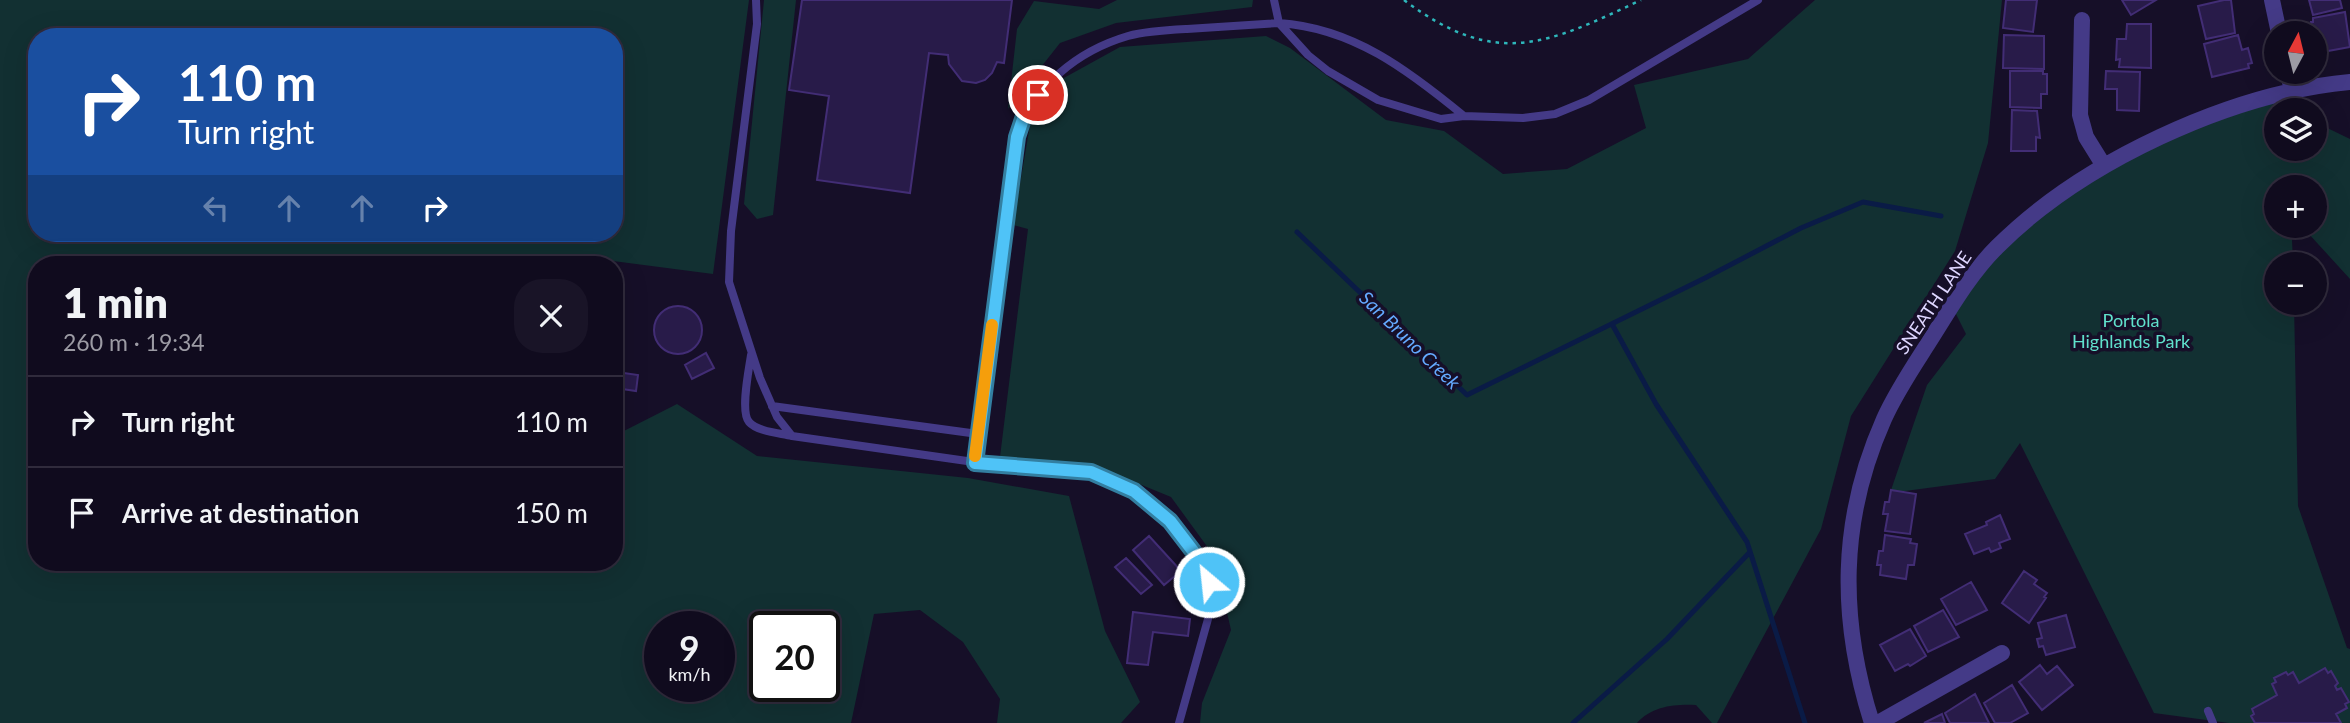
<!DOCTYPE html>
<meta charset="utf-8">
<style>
body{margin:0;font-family:Lato,sans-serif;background:#191427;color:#f1f3f6;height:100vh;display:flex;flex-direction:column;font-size:26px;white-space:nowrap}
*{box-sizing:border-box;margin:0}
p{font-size:23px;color:#9c9ba4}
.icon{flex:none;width:38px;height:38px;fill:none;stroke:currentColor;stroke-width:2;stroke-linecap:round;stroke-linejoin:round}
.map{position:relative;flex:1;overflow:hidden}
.panel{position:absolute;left:28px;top:256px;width:595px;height:315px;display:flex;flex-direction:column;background:#100b1e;border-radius:28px;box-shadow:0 7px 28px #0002,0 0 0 2px #302b3c}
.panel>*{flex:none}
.hud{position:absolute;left:28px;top:28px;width:595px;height:214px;border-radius:28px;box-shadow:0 7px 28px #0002,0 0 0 2px #302b3c;background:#1a4fa0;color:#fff;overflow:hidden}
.needle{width:46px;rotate:7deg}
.fabs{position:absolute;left:2264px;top:21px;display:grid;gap:14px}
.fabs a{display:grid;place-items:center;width:63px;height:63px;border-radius:50%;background:#100b1e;box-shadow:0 7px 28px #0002,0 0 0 2px #302b3c;font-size:35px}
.speed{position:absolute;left:644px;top:611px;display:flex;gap:14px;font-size:35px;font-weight:700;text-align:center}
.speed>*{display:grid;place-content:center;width:91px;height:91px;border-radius:50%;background:#100b1e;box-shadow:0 7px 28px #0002,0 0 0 2px #302b3c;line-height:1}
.speed small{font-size:18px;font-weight:400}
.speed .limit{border:4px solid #111;border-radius:10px;background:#fff;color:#111}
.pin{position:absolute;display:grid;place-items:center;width:60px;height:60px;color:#fff;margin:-30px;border:4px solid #fff;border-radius:50%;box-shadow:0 2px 7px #0007}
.me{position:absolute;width:77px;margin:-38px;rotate:332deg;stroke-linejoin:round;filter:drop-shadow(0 0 5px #0008)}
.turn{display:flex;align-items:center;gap:24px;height:147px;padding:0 35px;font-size:32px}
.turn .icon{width:91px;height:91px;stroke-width:2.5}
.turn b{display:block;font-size:49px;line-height:60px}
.lanes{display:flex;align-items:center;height:66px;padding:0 35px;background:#0003;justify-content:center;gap:35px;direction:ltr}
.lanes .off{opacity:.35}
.round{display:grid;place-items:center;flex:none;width:74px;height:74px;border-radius:28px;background:#191427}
.head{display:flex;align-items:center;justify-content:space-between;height:119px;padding:0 35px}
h1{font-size:42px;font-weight:800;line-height:52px}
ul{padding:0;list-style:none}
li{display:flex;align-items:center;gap:21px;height:91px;padding:0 35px;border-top:2px solid #302b3c}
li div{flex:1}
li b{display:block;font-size:26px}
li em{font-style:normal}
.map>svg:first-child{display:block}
</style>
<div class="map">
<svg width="2350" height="723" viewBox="0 0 2350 723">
<rect width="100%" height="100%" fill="#160f28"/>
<!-- green -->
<path fill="#123032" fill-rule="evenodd" d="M0,0H749L713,274L590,258L588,264H37V562H614V436L677,404L757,456L968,478L1069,496L1105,631L1140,702L1121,723H997L1000,699L963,642L920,610L874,614L851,723H0ZM37,37H614V233H37ZM719,626V686H660V626ZM824,626V686H765V626Z
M764,0H796L773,215L757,219L744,204Z
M1117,0H1253L1252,7L1116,23L1060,43L1008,109L1017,29L1034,1L1099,9Z
M1815,0H2002L1988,143L1955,251L1851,416L1821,529L1717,723H1712L1696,705C1675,704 1652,706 1637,723H1200L1202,703L1231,630L1214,556L1171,497L1098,467L1000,457L1028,229L1013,225L1030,125L1062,79L1120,47L1266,36L1290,48L1386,120L1444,131L1503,174L1567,169L1646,128L1634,85L1748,59Z
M2288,90L2289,110H2277V149H2315V125L2319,124L2350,139V279L2308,233L2292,239L2293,264H2277V303H2294L2298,506L2347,648L2350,649V723H2229L2154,713L2020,443L1995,479L1890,493L1927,385L1966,334L1949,300L1964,281L2104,165ZM2277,187H2315V226H2277Z"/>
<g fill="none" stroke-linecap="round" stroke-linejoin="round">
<!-- stream -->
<path stroke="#0a1b46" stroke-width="5" d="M1297,232L1467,395L1705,278L1801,228L1863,202L1941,216
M1612,324L1656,404L1747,542L1805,723
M1573,723L1667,639L1750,552"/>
</g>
<!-- building -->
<path fill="#281b49" stroke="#422d75" stroke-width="2" d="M802,0H1012L1004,63L997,62L992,73L985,80L976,83L962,81L949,64L948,55L929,53L910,193L817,180L829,96L789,90Z
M2006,0H2037L2033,32L2003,28Z
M2122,0H2156L2131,15Z
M2224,0H2231L2235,33L2206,39L2198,6Z
M2309,0H2340L2342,8L2313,15Z
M2345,12L2350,47L2317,53L2315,33H2313L2311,22H2313V18Z
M2127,24H2151V68L2119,67L2120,59L2116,60L2117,39H2126Z
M2004,35L2044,36V69L2003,68Z
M2238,35L2242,50L2248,48L2252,63L2248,64L2249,68L2212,77L2204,44Z
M2010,71H2043V74H2047V94H2041V108L2010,107Z
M2106,71L2140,72L2139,111L2117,110V89H2105Z
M2012,110L2037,111L2040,138L2036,137V151H2011Z
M654 330a24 24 0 1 1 48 0a24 24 0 1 1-48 0Z
M706,353L714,368L692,379L685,365Z
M617,372L638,375L636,391L615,388Z
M1891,490L1916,494L1910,534L1885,531L1888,514H1883L1885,502H1889Z
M2000,515L2010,539L1999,543L2001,548L1991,552L1989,548L1974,554L1965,534L1987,525L1986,522Z
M1885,535L1911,539L1910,543L1917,544L1914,565H1908L1906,579L1880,575L1881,565H1877L1879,551H1883Z
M1149,536L1181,571L1164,585L1133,550Z
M1126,558L1152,585L1141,594L1115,567Z
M2024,571L2037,580L2034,584L2047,593L2044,597L2046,598L2029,623L2002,603Z
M1971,582L1987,610L1956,625L1941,599Z
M1943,610L1959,637L1928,652L1914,626Z
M1133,612L1190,619L1188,636L1153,632L1148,665L1127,663Z
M2066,615L2075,647L2046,655L2043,646L2039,647L2037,639L2042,638L2038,623Z
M1910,629L1926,656L1910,666L1908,664L1895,671L1880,645Z
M2040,665L2047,674L2057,666L2073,685L2042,710L2019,682Z
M2325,668L2328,673L2331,671L2338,683L2335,686L2337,690L2341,688L2349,702L2345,704L2347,708L2336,714L2341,723H2255L2251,716L2254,714L2252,709L2277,695L2272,684L2276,682L2274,678L2286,672L2288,675L2293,672L2299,683Z
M2012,685L2028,713L2010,723H1995L1984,703Z
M1975,694L1989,723H1950L1945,713Z
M1942,714L1945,723H1924Z"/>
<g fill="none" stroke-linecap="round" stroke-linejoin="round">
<!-- path -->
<path stroke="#2eb7bb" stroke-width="2.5" stroke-dasharray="3.5 5" stroke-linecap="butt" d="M1404,0C1496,69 1546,45 1641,0"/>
<!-- service -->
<path stroke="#443a87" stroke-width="8" d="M756,0L757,24L731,231L729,282L760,378L777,417L792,436L974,462
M1274,0L1279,23L1308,55L1328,71L1378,100L1441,119L1464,116L1523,118L1555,114L1589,100L1758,0
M751,355C749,369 740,412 749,422C758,432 780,433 792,436
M772,406L978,434
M2208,711L2213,723
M1179,723L1208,619L1209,582L1193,551L1170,521L1134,491L1091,472L974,462L1017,137C1034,86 1077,51 1128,36C1147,31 1168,30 1187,29C1218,27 1249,25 1279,23C1353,28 1408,70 1464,116"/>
<!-- minor -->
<path stroke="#443a87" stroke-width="16" d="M2272,0L2279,33
M2082,20L2080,115L2086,137L2104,166
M2288,72L2292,92
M1872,723C1839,619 1839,520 1884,419C1896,392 1913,367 1929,342C1950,309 1969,275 1997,247C2082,162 2230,93 2350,82
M1878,723L2002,653"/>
</g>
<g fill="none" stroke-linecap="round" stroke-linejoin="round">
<!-- route casing -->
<g stroke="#337fa1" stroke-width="18">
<path id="route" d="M1038,95L1024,116L1017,137L975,463L1091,472L1134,491L1170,521L1193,551L1209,582"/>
</g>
<!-- route -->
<use href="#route" stroke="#4fc3f7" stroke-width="12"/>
<!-- slow -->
<path stroke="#f59e0b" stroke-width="12" d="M975,456L992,325"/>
</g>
<g text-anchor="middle" stroke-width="7" stroke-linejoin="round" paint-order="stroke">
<!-- street labels -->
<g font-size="18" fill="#ded6ff" stroke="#160f28">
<text transform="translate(1934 303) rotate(-56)" y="6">SNEATH LANE</text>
</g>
<!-- park labels -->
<g font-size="18" fill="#60e1cc" stroke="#160f28">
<text x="2131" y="327">Portola<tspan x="2131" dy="21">Highlands Park</tspan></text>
</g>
<!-- water labels -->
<g font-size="19" font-style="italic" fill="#64aaff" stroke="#160f28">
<text transform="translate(1410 340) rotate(44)" y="7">San Bruno Creek</text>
</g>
</g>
</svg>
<div class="fabs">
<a><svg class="needle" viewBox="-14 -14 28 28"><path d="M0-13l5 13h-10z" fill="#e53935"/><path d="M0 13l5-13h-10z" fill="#9c9ba4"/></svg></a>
<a><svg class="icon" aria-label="layers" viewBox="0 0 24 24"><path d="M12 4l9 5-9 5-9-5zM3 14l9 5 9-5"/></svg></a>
<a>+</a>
<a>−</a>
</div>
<div class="speed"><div>9<small>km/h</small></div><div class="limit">20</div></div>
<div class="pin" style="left:1038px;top:95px;background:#d93025"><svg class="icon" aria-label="arrive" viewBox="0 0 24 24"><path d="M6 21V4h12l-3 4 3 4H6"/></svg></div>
<svg class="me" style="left:1209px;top:582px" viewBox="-20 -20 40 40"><circle r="17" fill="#4fc3f7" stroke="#fff" stroke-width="3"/><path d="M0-11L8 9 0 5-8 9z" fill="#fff"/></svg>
<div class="hud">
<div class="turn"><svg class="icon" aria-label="right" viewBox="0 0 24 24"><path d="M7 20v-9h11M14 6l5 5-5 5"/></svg><div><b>110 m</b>Turn right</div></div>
<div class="lanes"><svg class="icon off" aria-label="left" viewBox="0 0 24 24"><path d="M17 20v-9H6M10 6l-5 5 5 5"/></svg><svg class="icon off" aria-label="ahead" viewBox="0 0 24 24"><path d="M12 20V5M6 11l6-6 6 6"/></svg><svg class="icon off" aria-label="ahead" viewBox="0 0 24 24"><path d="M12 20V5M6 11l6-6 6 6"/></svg><svg class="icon" aria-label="right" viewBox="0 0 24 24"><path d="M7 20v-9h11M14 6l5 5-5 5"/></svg></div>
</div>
<section class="panel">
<div class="head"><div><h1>1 min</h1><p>260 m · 19:34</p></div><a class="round"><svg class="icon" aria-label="close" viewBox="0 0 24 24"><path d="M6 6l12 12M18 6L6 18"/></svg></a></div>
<ul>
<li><svg class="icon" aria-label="right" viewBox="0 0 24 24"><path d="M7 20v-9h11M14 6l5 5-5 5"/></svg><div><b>Turn right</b></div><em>110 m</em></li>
<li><svg class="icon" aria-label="arrive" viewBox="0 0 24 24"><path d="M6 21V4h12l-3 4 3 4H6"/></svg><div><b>Arrive at destination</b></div><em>150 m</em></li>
</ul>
</section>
</div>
